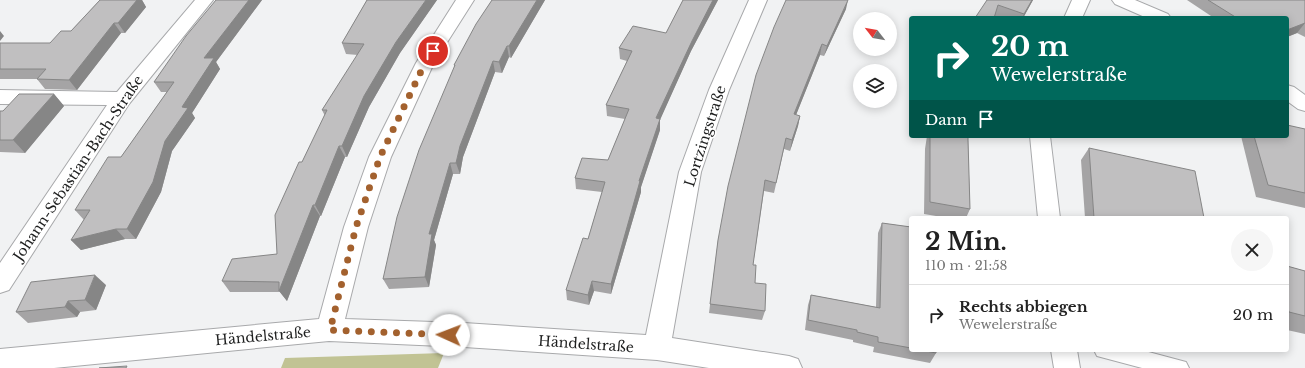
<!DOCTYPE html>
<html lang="de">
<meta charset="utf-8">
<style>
body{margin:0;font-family:"Libre Baskerville",serif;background:#f6f6f6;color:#222;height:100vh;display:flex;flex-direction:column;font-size:15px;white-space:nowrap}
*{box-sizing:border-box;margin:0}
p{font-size:13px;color:#767676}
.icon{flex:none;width:22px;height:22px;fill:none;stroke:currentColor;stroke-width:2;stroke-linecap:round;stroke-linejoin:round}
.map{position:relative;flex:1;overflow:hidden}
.panel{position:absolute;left:909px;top:216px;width:380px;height:136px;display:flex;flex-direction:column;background:#fff;border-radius:4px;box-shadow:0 2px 10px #0003}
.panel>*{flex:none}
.banner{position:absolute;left:909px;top:16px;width:380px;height:122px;border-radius:4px;box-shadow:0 2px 10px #0003;background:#00695c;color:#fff;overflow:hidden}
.needle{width:26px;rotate:301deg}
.buttons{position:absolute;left:853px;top:12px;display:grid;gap:8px}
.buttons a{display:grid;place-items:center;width:44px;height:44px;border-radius:50%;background:#fff;box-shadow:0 2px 10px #0003;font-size:20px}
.pin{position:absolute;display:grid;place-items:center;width:34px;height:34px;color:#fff;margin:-17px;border:2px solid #fff;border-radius:50%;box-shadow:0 1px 4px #0007}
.me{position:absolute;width:44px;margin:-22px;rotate:272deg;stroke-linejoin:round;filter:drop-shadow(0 0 3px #0008)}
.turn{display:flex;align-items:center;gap:14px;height:84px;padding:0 16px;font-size:18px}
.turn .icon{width:52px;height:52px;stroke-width:2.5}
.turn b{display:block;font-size:28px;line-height:34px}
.then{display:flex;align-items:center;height:38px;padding:0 16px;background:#0003;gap:8px;font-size:15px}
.round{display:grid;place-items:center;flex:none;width:42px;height:42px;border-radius:21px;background:#f6f6f6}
.overview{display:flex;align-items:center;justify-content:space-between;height:68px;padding:0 16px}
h1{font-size:24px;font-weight:800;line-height:30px}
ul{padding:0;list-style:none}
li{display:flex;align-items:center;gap:12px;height:60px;padding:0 16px;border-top:1px solid #e0e0e0}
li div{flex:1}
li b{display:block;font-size:15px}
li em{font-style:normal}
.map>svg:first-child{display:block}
</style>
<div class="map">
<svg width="1305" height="368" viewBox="0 0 1305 368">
<rect width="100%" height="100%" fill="#f1f2f3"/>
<!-- green -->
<path fill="#c1c394" d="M444,353L438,368H281L285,358Z"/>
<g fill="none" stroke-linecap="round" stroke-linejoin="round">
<!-- service casing -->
<g stroke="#a8a9ab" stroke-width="2">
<path id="service" d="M1094,350H1141L1186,362L1189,368H1142L1097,356Z"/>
</g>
<!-- minor casing -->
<g stroke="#a8a9ab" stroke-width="2">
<path id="minor" d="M195,0H213L129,104L9,290L0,293V263L107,105L0,104V90L117,92Z
M456,0H474L434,63L391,157L368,227L345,319L464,323L646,335L679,172L709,90L749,0H767L729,90L701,172L672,338L789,356L798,359L802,368H709L657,360L464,347L329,341L54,368H0V349L319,319L344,227L369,157L416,63Z
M1072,0H1090L1082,18H1064Z
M1112,0H1135L1168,14L1171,18H1147L1115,4Z
M1287,85L1294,87L1305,95V111L1298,109L1287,101Z
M1030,136H1050L1060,218H1038Z
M1051,350H1077L1080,368H1054Z"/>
</g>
<!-- service -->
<use href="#service" fill="#fff" fill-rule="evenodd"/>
<!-- minor -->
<use href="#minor" fill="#fff" fill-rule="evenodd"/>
</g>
<!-- wall -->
<path fill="#a5a4a5" d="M100,0H142L146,7L125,33H121L77,90L45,89L37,79H0V43H50L71,31Z
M216,0H262L216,62L220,69L192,113L195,118L172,151L161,192L136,239H125L81,250L71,240L84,220L75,210L121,157L167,92H161L154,82Z
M367,0H437L400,53L369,107L347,157H345L321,216H320L287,301L280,292H230L222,281L277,254L302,162L325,116L322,110L358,55L346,54L342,43Z
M492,0H545L511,58L509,57L502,73L495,72L463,157L460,174H453L434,240L436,245L429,287L389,289L383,279L454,68V65Z
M683,0H718L691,51L660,119V130L641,187V192L611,294L594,291L589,305L567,300L566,290L588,239L602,192L576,189L575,178L608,160L625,119L607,116L606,105L627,61L620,59L619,48L666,33Z
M987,0H1033L1023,18H994Z
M1187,0H1305V37L1297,33L1287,37V18H1214Z
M846,9L824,56L820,55L796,115L800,116L798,126L790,151L784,149L774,193L764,191L753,265L755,283L765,311L762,320L709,313L718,240L774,27Z
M54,94L64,106L25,153L0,152V111H3Z
M1305,129V208L1256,197L1241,136H1287Z
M927,136H968V140L970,209L966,218H948L924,214L925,149Z
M1089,148L1204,218H1085L1081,160Z
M882,223L911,227V350H936V353L930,363L873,352L874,347L853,342V340L805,330L808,305L811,295L876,307L878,233Z
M1287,266L1305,271V334L1287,330Z
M106,285L96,310L80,312L77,317L28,323L16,312Z"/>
<!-- shaded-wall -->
<path fill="#868686" d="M137,0H142L146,7L125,33L118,23Z
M249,0H262L216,62L220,69L192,113L195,118L172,151L161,192L136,239L127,229L165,141L182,107L204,58Z
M426,0H437L400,53L369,107L347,157L342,146L364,96L396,42Z
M537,0H545L511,58L509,46Z
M713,0H718L691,51L656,129V118L692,41Z
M848,0L846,9L824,56L827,46Z
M1032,0H1033L1023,18H1022Z
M114,23L121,33L77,90L69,80Z
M1305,23L1297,33L1287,37V30Z
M0,31L4,36L0,41Z
M822,44L820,55L792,125L794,114Z
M507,46L509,57L502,73L499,62Z
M493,61L495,72L463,157L460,174L456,163L460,146Z
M54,94L64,106L25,153L13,140Z
M800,116L798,126L790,151L792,140Z
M660,119V130L641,187V192L611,294V284L639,181Z
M339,146L345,157L321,216L315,205Z
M450,163L453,174L434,240L436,245L429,287L425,277L429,234Z
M313,205L320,216L287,301L279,291Z
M116,229L125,239L81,250L71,240Z
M95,275L106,285L96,310L85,300Z
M592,281L594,291L589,305L588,295Z
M68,301L80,312L77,317L65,307Z"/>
<!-- building -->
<path fill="#c0bfc0" stroke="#868686" d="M100,0H137L118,23H114L69,80L37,79L46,69H0V43H50L61,31H71Z
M216,0H249L204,58H214L182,107L188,108L165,141L153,182L127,229H116L71,240L90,210H75L108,157H121L174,82H154L186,36Z
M367,0H426L396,42L364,96L342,146H339L315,205H313L279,291V282L222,281L232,259L277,254L275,215L299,162H302L327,110H322L364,44L342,43Z
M492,0H537L509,46H507L499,62L493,61L460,146L456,163H450L429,234H432L425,277L383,279L397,217L419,150L455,65H454L476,24Z
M683,0H713L692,41L656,118L660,119L639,181H640L611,284L592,281L588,295L566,290L583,238L588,239L605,182L575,178L582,158L608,160L629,109L606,105L632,51L619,48L633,26L666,33Z
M786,0H848L827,46L822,44L794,114L800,116L792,140L786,138L776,183L765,180L753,265H756L755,283L766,284L765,311L710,304L718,240L728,186L756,75L774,27Z
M987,0H1032L1024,14L998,5L994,18H975Z
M1208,0H1305V23L1287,30V18H1237Z
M19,94H54L13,140H0V111H3Z
M1287,125L1305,129V193L1268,185L1254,136H1287Z
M930,136H968V140L970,209L930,202Z
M1089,148L1195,171L1204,218H1094Z
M882,223L911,227V348L878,342V337L857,332V330L808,320L811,295L880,308Z
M1287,266L1305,271V316L1289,312L1287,305Z
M95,275L85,300L68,301L65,307L16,312L31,282Z
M921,350H936V353Z
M127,366L126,368H99Z"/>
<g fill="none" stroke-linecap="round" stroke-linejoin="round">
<!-- route -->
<path stroke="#a3612e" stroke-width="7" stroke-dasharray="0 12.6" d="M433,51L425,63L380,157L356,227L330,330L449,335"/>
</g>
<g text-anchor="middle" stroke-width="3" stroke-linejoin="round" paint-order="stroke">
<!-- street labels -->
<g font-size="14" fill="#1e1f1f" stroke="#fff">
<text transform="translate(705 136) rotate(-72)" y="5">Lortzingstraße</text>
<text transform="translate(78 168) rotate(-56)" y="5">Johann-Sebastian-Bach-Straße</text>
<text transform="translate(263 336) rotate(-5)" y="5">Händelstraße</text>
<text transform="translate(586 344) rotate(4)" y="5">Händelstraße</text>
</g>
</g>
</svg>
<div class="buttons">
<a><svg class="needle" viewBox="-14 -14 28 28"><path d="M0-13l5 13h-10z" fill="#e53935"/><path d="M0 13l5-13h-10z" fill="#767676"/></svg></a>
<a><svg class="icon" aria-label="layers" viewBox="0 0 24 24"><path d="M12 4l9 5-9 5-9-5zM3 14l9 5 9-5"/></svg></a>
</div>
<div class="pin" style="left:433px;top:51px;background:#d93025"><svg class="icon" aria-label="arrive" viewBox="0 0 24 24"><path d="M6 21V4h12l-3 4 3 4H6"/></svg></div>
<svg class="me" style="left:449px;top:335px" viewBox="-20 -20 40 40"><circle r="19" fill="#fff"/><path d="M0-13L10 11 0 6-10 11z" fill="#a3612e"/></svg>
<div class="banner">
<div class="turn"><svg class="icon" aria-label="right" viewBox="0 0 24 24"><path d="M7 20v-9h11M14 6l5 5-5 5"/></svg><div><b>20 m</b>Wewelerstraße</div></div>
<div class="then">Dann<svg class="icon" aria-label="arrive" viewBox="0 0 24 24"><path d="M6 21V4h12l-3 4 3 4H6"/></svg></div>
</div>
<section class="panel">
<div class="overview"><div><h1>2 Min.</h1><p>110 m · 21:58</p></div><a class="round"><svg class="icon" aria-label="close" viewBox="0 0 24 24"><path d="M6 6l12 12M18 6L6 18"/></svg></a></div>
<ul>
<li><svg class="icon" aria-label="right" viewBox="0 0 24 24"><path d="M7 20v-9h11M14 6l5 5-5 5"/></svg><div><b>Rechts abbiegen</b><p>Wewelerstraße</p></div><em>20 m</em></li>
</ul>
</section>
</div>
